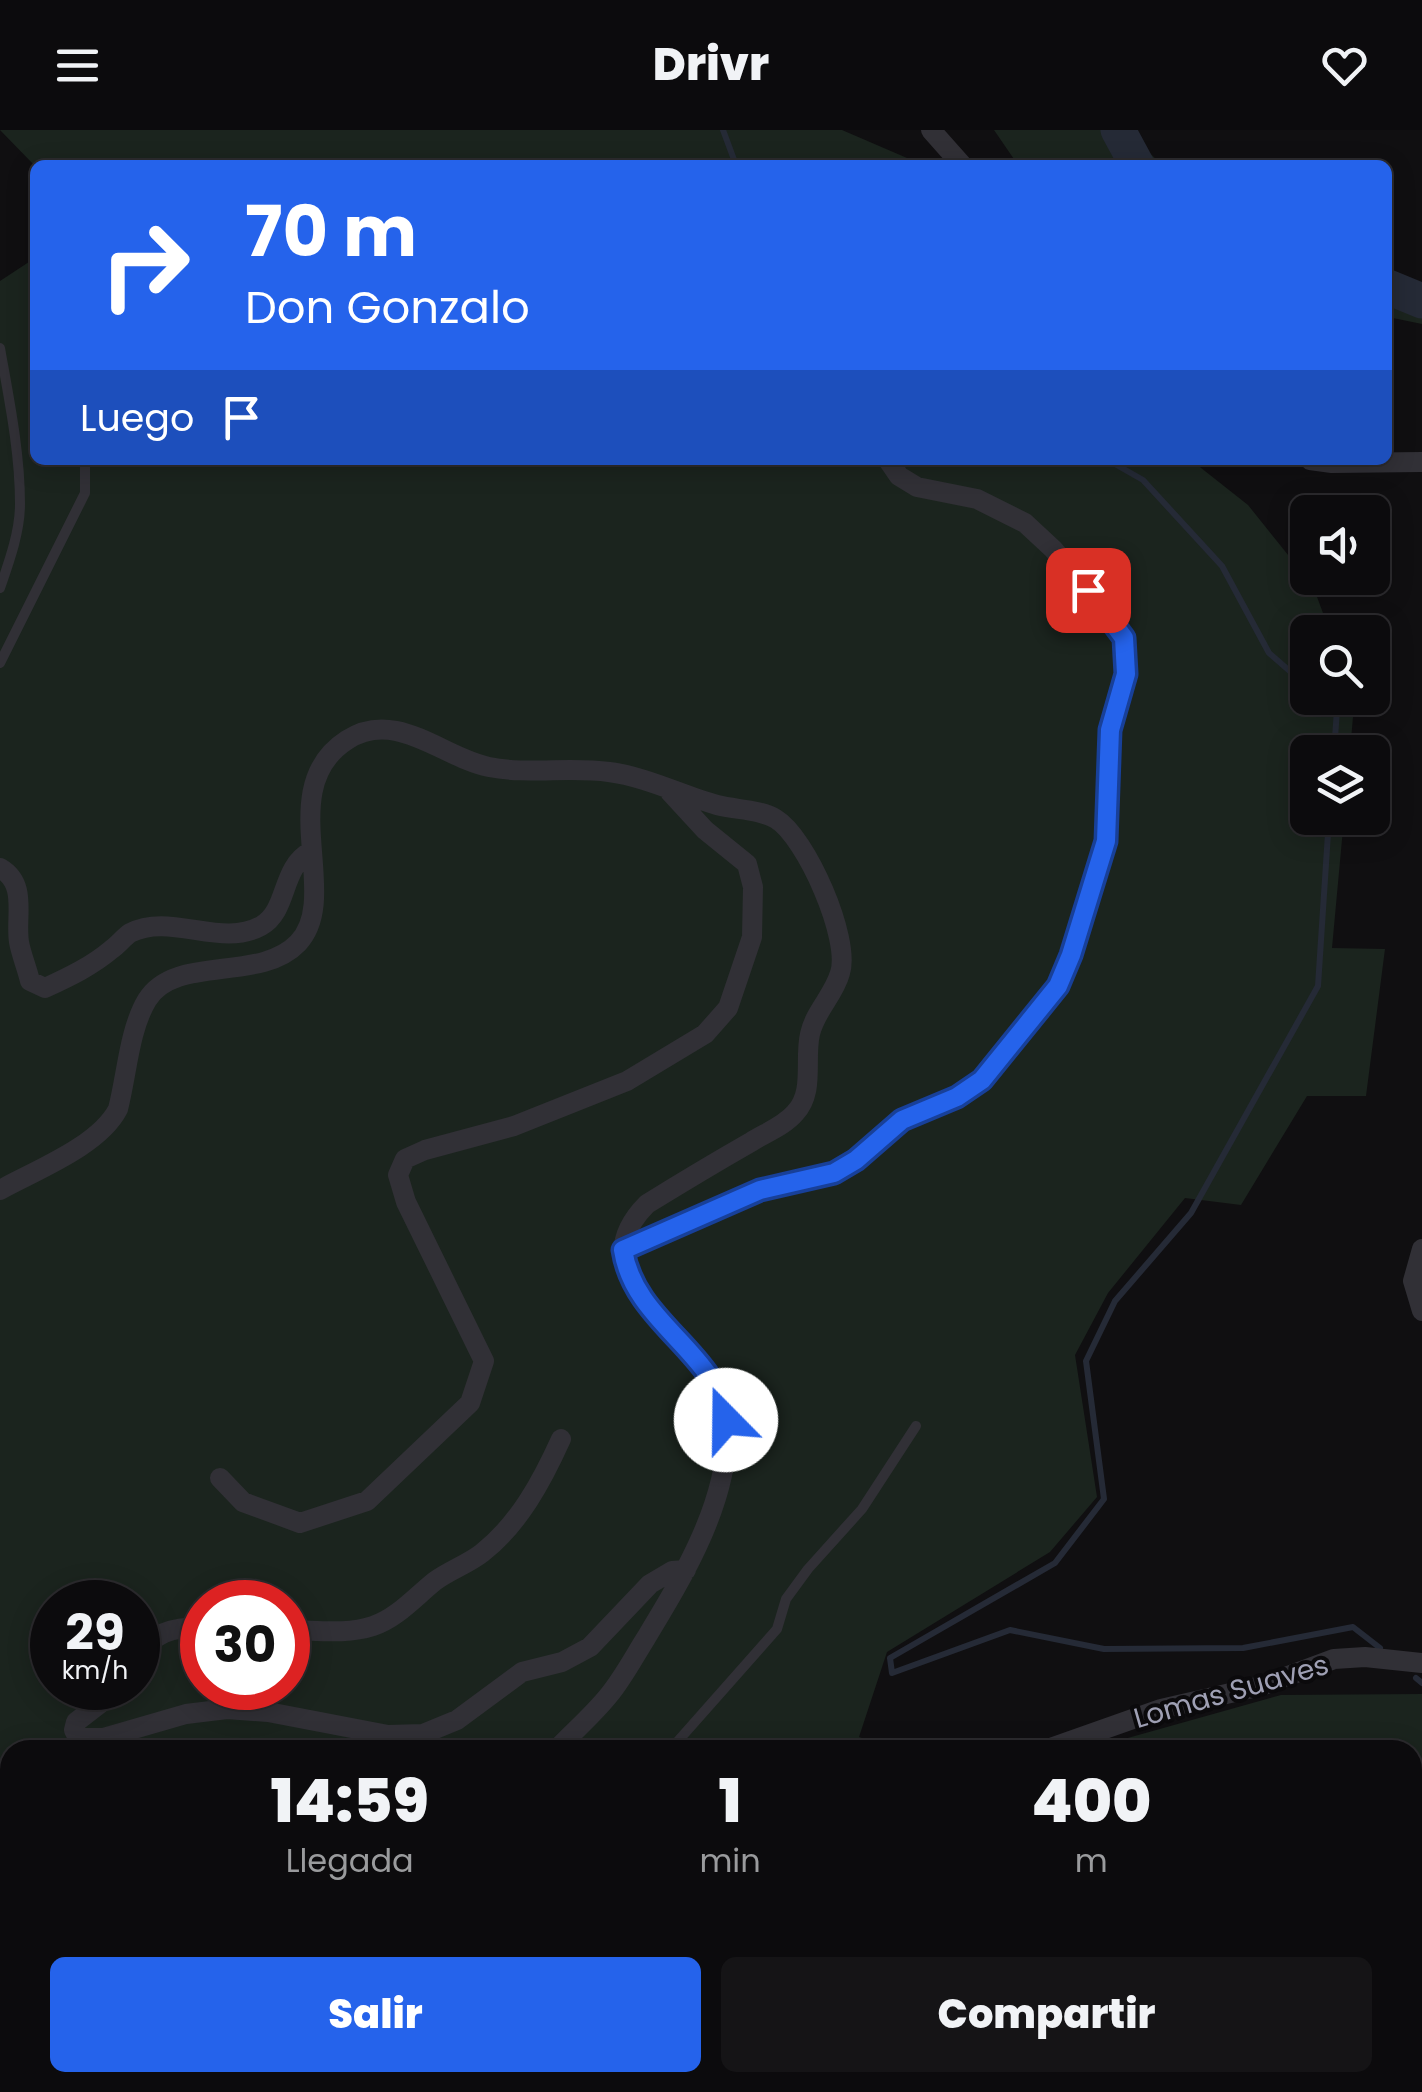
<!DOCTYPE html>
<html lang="es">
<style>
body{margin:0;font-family:Poppins,sans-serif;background:#151416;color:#f1f3f6;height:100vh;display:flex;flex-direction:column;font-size:38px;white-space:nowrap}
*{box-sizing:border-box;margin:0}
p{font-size:32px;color:#9a9b9d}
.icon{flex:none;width:55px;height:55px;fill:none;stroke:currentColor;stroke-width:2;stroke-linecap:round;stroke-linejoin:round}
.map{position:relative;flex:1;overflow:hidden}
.drawer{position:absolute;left:0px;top:1610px;width:1422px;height:352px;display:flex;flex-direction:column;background:#0c0b0d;border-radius:30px 30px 0 0;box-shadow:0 5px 25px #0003,0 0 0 2px #2c2b2e}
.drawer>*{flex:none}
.top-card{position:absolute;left:30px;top:30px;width:1362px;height:305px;border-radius:15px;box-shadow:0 5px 25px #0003,0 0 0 2px #2c2b2e;background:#2563eb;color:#fff;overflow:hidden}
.fabs{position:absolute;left:1290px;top:365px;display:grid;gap:20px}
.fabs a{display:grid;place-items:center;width:100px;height:100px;border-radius:15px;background:#0c0b0d;box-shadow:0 5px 25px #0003,0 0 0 2px #2c2b2e;font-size:50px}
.speed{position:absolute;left:30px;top:1450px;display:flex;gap:20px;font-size:50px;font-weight:700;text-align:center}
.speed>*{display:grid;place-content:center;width:130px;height:130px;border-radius:50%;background:#0c0b0d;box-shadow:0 5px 25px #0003,0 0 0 2px #2c2b2e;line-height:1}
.speed small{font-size:25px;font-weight:400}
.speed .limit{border:15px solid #d22;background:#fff;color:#111}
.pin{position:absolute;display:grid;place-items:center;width:85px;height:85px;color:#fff;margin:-42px;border-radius:20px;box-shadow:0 5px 15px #0006}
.me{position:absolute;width:110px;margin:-55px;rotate:338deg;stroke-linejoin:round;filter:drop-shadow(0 0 8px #0008)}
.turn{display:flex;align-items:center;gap:35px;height:210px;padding:0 50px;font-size:45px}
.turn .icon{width:130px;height:130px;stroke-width:2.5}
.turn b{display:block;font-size:70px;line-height:85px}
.then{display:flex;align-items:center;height:95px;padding:0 50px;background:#0003;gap:20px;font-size:38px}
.eta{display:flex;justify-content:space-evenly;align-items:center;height:170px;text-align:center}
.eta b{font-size:60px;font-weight:800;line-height:70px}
.primary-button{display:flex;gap:20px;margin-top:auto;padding:20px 50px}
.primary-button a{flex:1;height:115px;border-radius:15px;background:#2563eb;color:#fff;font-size:40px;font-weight:800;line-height:115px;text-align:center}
.primary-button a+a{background:#151416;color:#f1f3f6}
header{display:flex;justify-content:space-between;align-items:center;height:130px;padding:0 50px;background:#0c0b0d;font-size:45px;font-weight:800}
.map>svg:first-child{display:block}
</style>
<header><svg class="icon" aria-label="menu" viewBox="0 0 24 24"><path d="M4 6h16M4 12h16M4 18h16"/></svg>Drivr<svg class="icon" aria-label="heart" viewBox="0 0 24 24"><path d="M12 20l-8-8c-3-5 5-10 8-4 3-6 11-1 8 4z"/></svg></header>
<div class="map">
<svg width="1422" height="1962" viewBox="0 0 1422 1962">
<rect width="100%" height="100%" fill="#100f11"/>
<!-- green -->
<path fill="#1b241e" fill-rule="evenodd" d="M0,0H842L907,28L911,35L35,36Z
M994,0H1126L1162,35H1018Z
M35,128V330H1191L1248,375L1313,456L1330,502H1308V568H1352L1354,575L1350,622H1308V688H1344L1332,818L1385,819L1366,966H1307L1241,1075L1185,1068L1108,1163L1075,1225L1097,1367L1050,1422L887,1522L859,1607L896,1620H10V1952L1360,1953L1359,1962H0V151ZM52,1472H138V1558H52ZM202,1472H288V1558H202Z
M1388,164L1422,172V194L1388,187Z
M1422,1564V1776L1413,1797L1412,1620H1085L1281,1565Z"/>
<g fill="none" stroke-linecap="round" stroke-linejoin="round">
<!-- stream -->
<path stroke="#252a36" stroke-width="6" d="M723,0L736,35
M1108,330L1143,350L1222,436L1269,523L1308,557
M1321,568L1337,580L1334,622
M1329,688L1318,856L1191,1083L1115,1171L1086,1231L1104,1369L1055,1433L890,1528L892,1543L1010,1500L1104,1519L1243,1518L1353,1497L1380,1518
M1416,1548L1422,1553
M1412,1708L1422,1697
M1304,1962L1307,1952"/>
<!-- river -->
<path stroke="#252a36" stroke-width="35" d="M1118,0L1137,35
M1388,157L1422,171"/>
<!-- service -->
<path stroke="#313036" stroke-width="10" d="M0,218C9,269 20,322 20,374C20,402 9,432 0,458
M0,533L85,363V330
M670,1620L777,1499L786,1469L808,1439L862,1379L916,1296"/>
<!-- minor -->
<path stroke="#313036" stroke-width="20" d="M931,0L962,35
M1310,330L1332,333L1422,332
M0,738C28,754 15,786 19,812C21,824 27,838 30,851L45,858C69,847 92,836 112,819C118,815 124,807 130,803C170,782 221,818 261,796C289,780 280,738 311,721
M0,1060C36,1040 99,1016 118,979C127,944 129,900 147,870C175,824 260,853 298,813C343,766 272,658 347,610C396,578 443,628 489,637C528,645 569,636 609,642C647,647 681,665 717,675C736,680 759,679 776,689C806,707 851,809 840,843C834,865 815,881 810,904C804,930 815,962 795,983C784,996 765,1003 751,1012C716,1032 681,1053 647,1074C566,1155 719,1214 726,1290C733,1365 683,1447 646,1508C634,1527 623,1548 609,1565C593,1585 573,1602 556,1620
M1422,1119L1413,1151L1422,1181
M623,1121L760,1060L835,1043L857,1030L902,990L971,959L991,941L1058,857L1071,825L1106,711L1110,600L1126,543L1124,508L1106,481L1053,419L1025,393L977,369L917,357L899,346L888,330
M220,1348L243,1372L300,1393L367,1371L470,1273L484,1231L406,1072L398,1045L405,1029L425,1020L514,996L627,951L705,904L728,878L752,807L753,757L747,734L705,700L670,662
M288,1500C315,1500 346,1505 373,1496C397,1488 415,1467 435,1451C450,1440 468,1434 482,1423C519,1394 542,1351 561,1309
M138,1530C151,1502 173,1497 202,1497
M120,1558L76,1592L74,1600L78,1608H103L186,1584L227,1579L268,1582L388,1605L423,1604L457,1590L522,1542L562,1532L590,1517L650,1454L672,1441L686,1440
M1045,1620L1161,1579L1261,1556L1334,1529L1365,1527L1422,1533
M1412,1838L1422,1816
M732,1952L737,1962
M1370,1962L1372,1952"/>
</g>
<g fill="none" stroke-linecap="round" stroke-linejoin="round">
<!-- route casing -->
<g stroke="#184099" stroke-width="25">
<path id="route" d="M726,1290C719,1223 634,1193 623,1120L760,1060L834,1043L856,1030L902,990L957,967L982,950L1058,856L1071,825L1106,711L1110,600L1126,544L1124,508L1088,460"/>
</g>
<!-- route -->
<use href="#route" stroke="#2563eb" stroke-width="18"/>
</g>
<g text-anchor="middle" stroke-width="8" stroke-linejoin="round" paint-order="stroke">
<!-- street labels -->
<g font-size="28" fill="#9fa0b4" stroke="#0b0a0c">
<text transform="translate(1231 1561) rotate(-16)" y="10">Lomas Suaves</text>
</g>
</g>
</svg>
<div class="fabs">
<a><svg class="icon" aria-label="sound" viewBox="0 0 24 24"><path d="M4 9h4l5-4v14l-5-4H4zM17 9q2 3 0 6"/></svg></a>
<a><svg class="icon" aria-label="search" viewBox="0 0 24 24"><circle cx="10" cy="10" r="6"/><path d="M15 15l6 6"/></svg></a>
<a><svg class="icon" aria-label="layers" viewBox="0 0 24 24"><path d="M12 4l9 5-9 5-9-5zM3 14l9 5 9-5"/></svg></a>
</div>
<div class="speed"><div>29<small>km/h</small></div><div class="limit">30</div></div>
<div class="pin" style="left:1088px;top:460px;background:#d93025"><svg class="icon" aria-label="arrive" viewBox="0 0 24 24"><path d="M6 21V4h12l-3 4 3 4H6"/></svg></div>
<svg class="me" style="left:726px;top:1290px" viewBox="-20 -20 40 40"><circle r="19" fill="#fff"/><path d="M0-13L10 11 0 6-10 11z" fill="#2563eb"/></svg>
<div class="top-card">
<div class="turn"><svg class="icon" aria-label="right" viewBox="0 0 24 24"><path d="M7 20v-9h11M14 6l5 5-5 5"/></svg><div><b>70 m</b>Don Gonzalo</div></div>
<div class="then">Luego<svg class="icon" aria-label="arrive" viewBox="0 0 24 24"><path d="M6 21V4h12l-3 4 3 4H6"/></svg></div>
</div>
<section class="drawer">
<div class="eta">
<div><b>14:59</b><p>Llegada</p></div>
<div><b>1</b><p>min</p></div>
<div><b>400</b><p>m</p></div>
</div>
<div class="primary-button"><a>Salir</a><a>Compartir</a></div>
</section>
</div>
